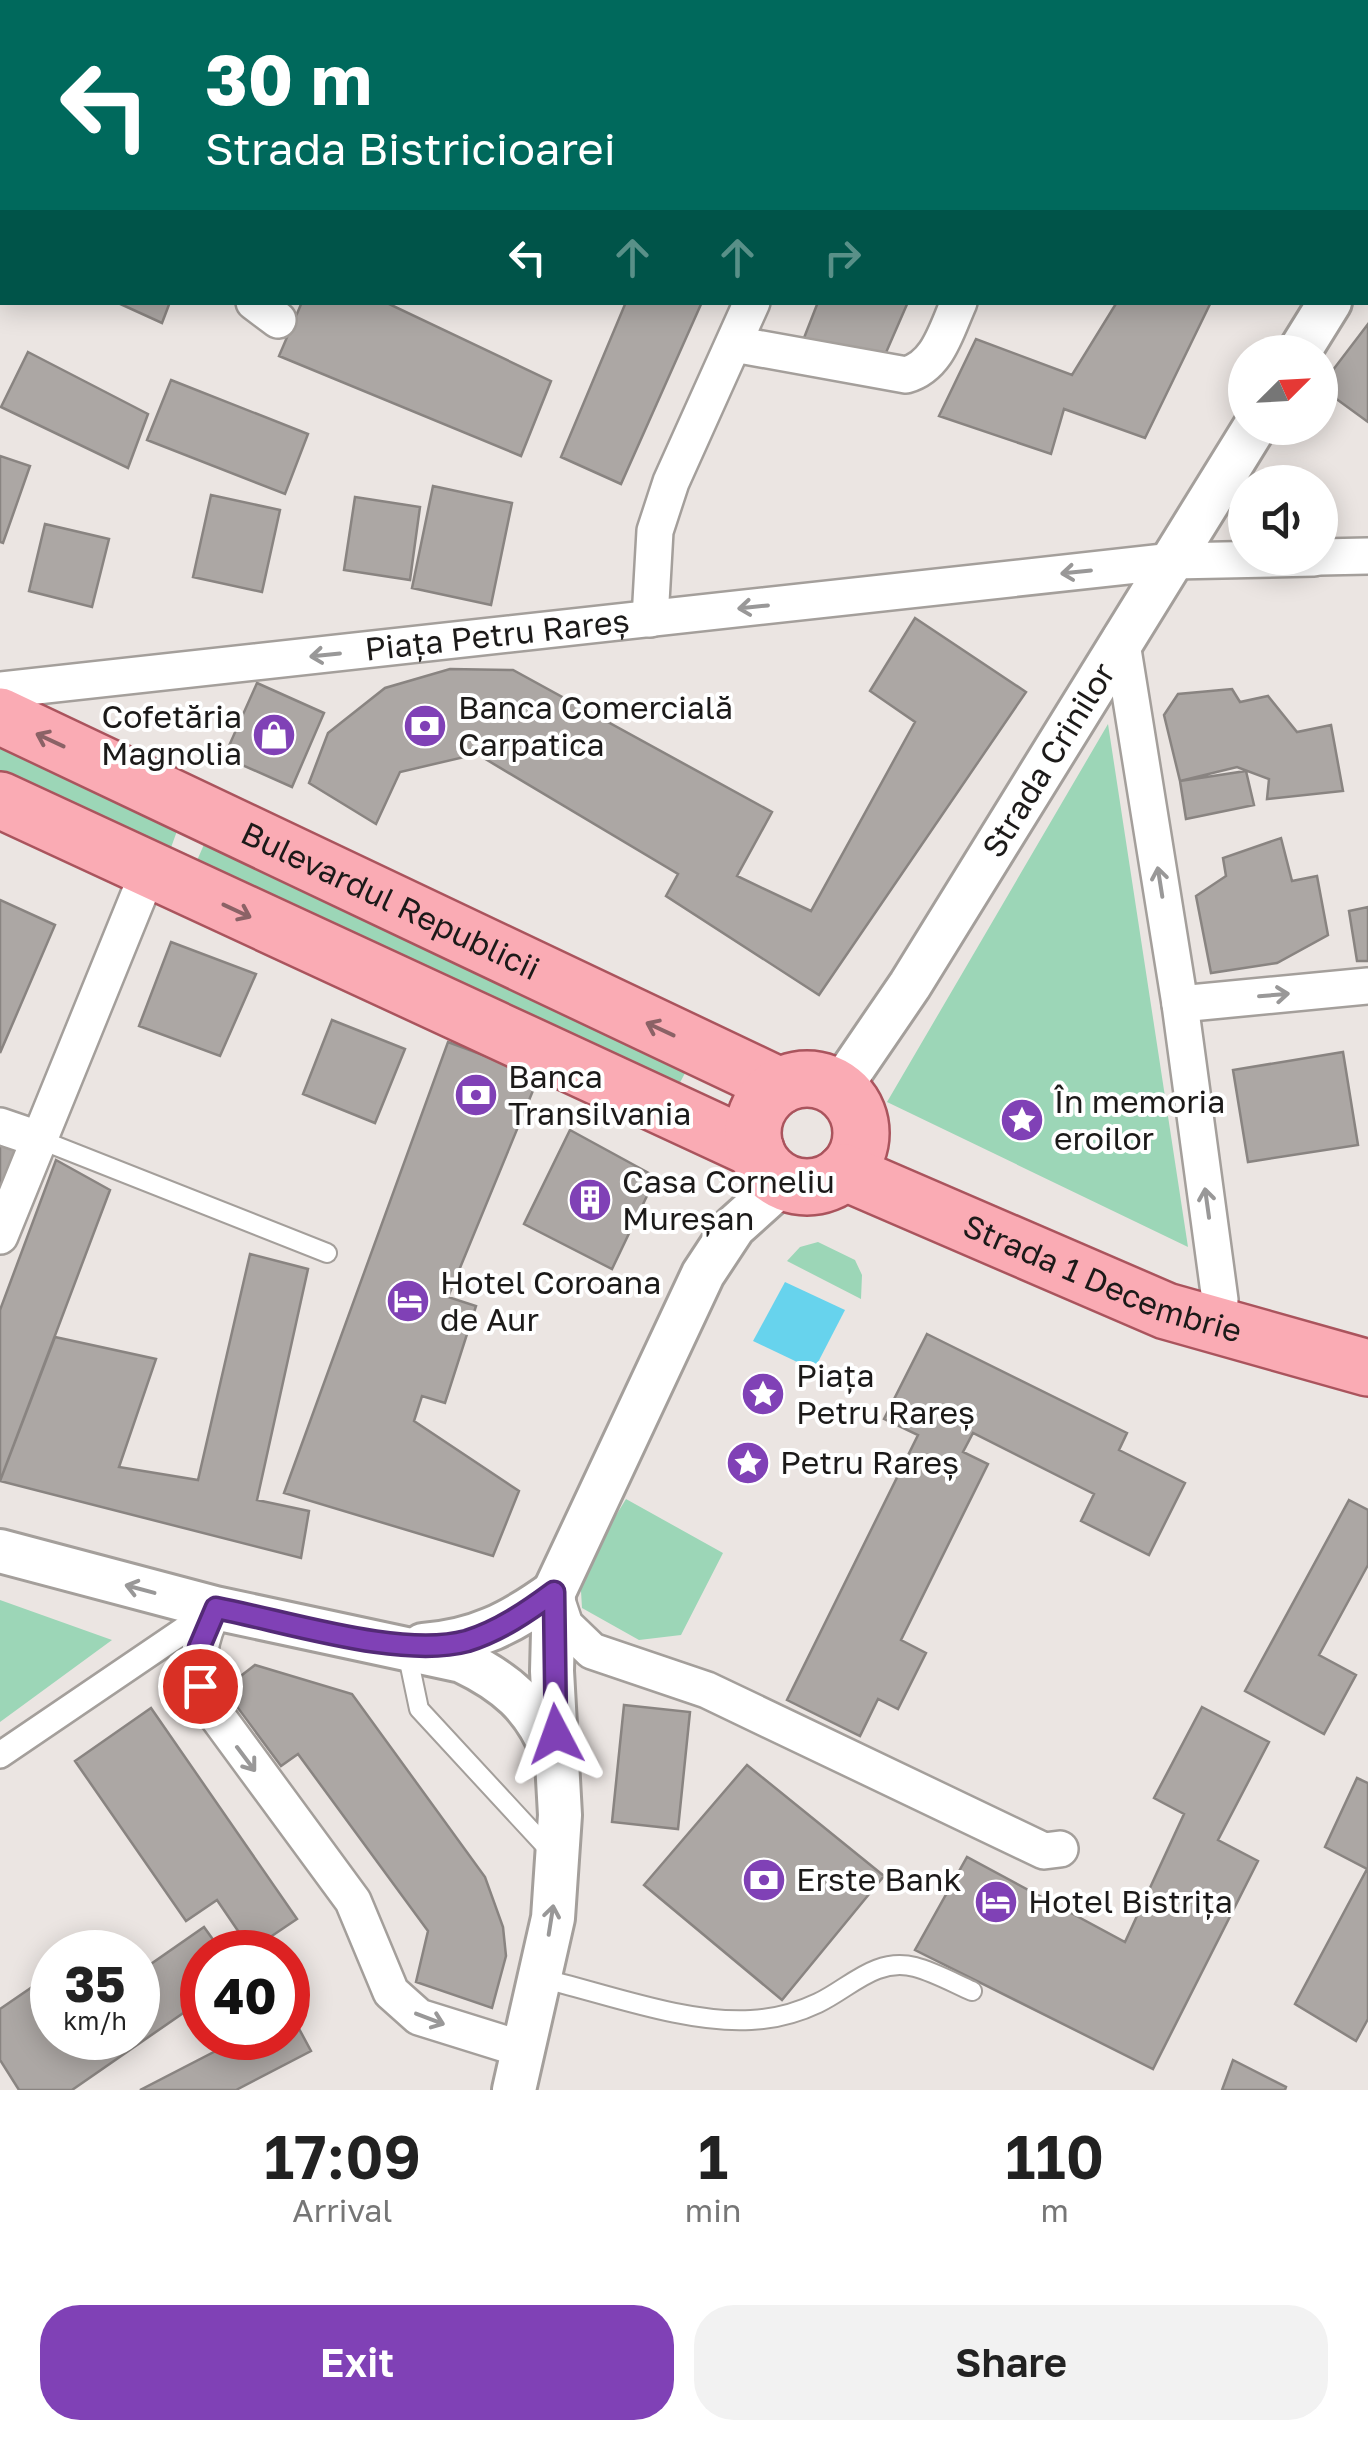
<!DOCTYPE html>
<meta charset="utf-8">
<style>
body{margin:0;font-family:"Golos Text",sans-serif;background:#f2f2f2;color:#222;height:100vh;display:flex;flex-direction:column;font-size:38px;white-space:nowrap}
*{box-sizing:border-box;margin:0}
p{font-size:32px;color:#767676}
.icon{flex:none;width:55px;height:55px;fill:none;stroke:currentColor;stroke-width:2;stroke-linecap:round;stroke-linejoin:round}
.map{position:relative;height:2090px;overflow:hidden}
.side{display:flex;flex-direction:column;background:#fff;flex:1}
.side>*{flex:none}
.top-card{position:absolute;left:0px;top:0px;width:1370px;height:305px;box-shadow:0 5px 25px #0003;background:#00695c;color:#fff;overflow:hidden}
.needle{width:65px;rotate:66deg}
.controls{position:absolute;left:1228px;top:335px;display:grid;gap:20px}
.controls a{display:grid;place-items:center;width:110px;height:110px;border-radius:50%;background:#fff;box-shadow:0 5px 25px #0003;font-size:50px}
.speed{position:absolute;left:30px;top:1930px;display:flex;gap:20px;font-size:50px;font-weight:700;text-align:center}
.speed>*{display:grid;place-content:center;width:130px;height:130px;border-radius:50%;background:#fff;box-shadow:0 5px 25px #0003;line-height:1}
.speed small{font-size:25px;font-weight:400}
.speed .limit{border:15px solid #d22;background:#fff;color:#111}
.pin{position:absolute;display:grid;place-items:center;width:85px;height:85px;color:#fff;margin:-42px;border:5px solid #fff;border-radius:50%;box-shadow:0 2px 10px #0007}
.me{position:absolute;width:110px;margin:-55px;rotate:356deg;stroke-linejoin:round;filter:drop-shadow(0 0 8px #0008)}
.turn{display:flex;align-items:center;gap:35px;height:210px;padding:0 40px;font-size:45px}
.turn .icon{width:130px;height:130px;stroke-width:2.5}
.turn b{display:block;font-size:70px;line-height:85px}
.lanes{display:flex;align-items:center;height:95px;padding:0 40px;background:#0003;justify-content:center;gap:50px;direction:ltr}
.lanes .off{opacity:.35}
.eta{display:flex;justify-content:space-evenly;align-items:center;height:170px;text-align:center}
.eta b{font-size:60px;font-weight:600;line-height:70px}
.button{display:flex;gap:20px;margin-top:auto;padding:20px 40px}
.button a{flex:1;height:115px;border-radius:40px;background:#8041b6;color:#fff;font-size:40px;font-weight:600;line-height:115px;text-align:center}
.button a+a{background:#f2f2f2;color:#222}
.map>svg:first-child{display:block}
</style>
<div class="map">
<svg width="1368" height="2090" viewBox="0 0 1368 2090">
<rect width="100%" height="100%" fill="#ebe5e2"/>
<!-- green -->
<path fill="#9cd6b7" d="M1108,724L1188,1247L887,1102Z
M0,734L181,820L169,853L0,773Z
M209,833L693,1058L675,1092L192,872Z
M818,1242L855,1260L862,1275L861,1299L787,1261L800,1247Z
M626,1499L723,1553L681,1635L639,1640L582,1608L580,1574Z
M0,1600L112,1640L0,1722Z"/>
<!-- water -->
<path fill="#67d3ed" d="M785,1282L845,1310L814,1370L753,1341Z"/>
<!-- building -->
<path fill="#aca7a4" stroke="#898481" stroke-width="2.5" d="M577,0H830L829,2Z
M936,0H1043L935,2Z
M1188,0H1320L1326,2H1187Z
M116,302H170L162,323Z
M302,302H385L551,381L521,456L279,356Z
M626,302H702L621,484L561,457Z
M818,302H908L878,371L802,343Z
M1117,302H1211L1145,438L1064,409L1051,454L939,416L976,339L1072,375Z
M1368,324V422L1320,387Z
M28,352L148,414L128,468L1,407Z
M171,380L308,434L285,494L147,440Z
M0,456L30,466L3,543L0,542Z
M433,486L512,503L491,605L412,588Z
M211,495L280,510L262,592L193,577Z
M355,497L420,507L410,580L344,570Z
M45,524L109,539L92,607L29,591Z
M915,618L1026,692L819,995L666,896L678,874L477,754L400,772L376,824L309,783L328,733L385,688L450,669L513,670L772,812L737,876L811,911L915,722L870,691Z
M257,683L324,713L292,787L224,757Z
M1232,689L1240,702L1268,696L1297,732L1331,725L1343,791L1267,799L1269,779L1237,767L1180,781L1164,715L1178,694Z
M1246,771L1254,805L1186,819L1180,781Z
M1281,838L1292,881L1317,876L1328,935L1277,963L1211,973L1196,896L1226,876L1223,858Z
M0,900L55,925L0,1053Z
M1368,907V961H1357L1349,911Z
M171,942L256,974L220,1056L139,1026Z
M332,1020L405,1049L375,1123L303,1094Z
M448,1042L539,1076L448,1297L476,1306L445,1403L422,1396L414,1421L519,1491L493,1556L284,1493Z
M1343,1052L1358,1145L1248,1162L1233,1070Z
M570,1130L656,1177L612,1269L524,1224Z
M0,1138L18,1144L0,1193Z
M56,1160L110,1190L0,1481V1310Z
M250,1254L308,1269L257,1500L309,1511L301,1558L0,1481L55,1337L156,1359L119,1467L198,1480Z
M927,1334L1127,1433L1119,1450L1185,1483L1149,1555L1081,1521L1094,1494L973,1433L963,1452L988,1464L901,1640L926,1653L898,1709L878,1699L860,1736L787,1700L918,1435L884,1419Z
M1349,1500L1368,1510V1565L1319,1655L1356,1675L1324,1734L1245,1691Z
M255,1665L352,1694L485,1877L503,1927L506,1956L492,2008L416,1982L428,1931L298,1754L281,1766L224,1689Z
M624,1705L690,1712L678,1829L612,1822Z
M1202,1707L1269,1742L1218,1840L1258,1861L1153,2069L915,1950L967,1857L1125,1942L1184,1814L1154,1798Z
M151,1708L297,1919L251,1950L217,1900L186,1921L75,1761Z
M747,1765L884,1876L782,2000L644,1885Z
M1357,1778L1368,1783V2019L1356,2041L1295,2004L1367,1869L1325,1847Z
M204,1927L222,1952H202V2000L72,2090H19L0,2060V2009L38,1983L52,2003V2038H138V1973Z
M290,2012L311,2051L236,2090H140L241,2038H288Z
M1233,2060L1286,2087L1285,2090H1222Z"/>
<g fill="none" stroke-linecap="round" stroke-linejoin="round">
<!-- service casing -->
<g stroke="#a49f9b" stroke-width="22">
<path id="service" d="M41,1140L327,1253
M407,1652L419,1709L552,1853
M540,1978C604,1993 686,2024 751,2020C774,2019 797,2013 818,2003C850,1988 875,1957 915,1967C934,1972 954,1983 972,1991"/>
</g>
<!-- pedestrian casing -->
<g stroke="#a49f9b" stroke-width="30">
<path id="pedestrian" d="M0,1755L215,1609"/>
</g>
<!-- minor casing -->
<g stroke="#a49f9b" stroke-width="40">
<g id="minor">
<path d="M544,0L549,2"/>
<path d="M186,2L187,0"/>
<path d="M880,2L881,0"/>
<path d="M1100,2L1101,0"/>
<path d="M0,123L2,124"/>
<path d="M254,302L278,320"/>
<path d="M734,344L906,375C938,366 946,331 959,302"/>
<path d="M1320,557L1368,556"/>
<path d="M650,619L655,531L671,482L752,302"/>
<path d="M1121,637L1180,1004L1220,1300"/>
<path id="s1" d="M0,690L1173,561L1314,558"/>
<path d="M1180,1004L1368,986"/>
<path d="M0,1126L41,1140"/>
<path d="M0,1236L149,870"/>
<path d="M554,1592L565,1625L592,1651L707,1690L1044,1851L1060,1849"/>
<path d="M215,1608C198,1639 194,1667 206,1701L353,1901L391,1992L419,2017L525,2050"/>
</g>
</g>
<!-- tertiary casing -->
<g stroke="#a49f9b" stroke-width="48">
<g id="tertiary">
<path d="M1368,240V239"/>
<path d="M1299,352L1330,302"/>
<path id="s2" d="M839,1089L910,985L1254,428"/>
<path d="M0,1551L215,1608L462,1661C506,1682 534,1706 552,1751"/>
<path d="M423,1645C476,1641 511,1623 554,1592"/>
<path d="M514,2090L553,1918L560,1815L552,1671L554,1592L703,1274L734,1227L784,1182"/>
</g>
</g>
<!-- primary casing -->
<g stroke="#aa545d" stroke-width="60">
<g id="primary">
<path id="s3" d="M0,716L780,1086"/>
<path d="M0,800L756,1150"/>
<circle cx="807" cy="1133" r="54"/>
<path id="s4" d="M844,1172L1166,1311L1368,1368"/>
</g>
</g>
<!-- service -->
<use href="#service" stroke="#fff" stroke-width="18"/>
<!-- pedestrian -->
<use href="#pedestrian" stroke="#fff" stroke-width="25"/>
<!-- minor -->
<use href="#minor" stroke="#fff" stroke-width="35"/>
<!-- tertiary -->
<use href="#tertiary" stroke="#fff" stroke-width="42"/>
<!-- primary -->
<use href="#primary" stroke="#faabb4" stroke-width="55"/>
</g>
<!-- one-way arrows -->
<defs><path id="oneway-shaft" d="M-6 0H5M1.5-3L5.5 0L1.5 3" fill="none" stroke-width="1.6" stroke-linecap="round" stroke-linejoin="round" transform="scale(2.5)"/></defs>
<g stroke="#999898">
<use href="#oneway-shaft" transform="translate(1076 572) rotate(174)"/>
<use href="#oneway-shaft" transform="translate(753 607) rotate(174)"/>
<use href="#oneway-shaft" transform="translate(325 655) rotate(174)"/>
<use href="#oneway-shaft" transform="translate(1160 882) rotate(-99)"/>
<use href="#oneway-shaft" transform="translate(1274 995) rotate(-5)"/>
<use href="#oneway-shaft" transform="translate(1207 1203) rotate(-98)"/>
<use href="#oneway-shaft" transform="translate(140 1589) rotate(-165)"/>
<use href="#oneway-shaft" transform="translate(246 1759) rotate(53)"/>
<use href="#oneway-shaft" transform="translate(551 1920) rotate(-81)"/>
<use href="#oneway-shaft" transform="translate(430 2019) rotate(21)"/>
</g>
<g stroke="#8b6266">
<use href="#oneway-shaft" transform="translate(50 740) rotate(-155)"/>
<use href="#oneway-shaft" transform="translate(237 911) rotate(25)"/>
<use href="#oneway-shaft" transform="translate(660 1029) rotate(-155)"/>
</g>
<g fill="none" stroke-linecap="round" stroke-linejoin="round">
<!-- route casing -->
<g stroke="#532a76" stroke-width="25">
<path id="route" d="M200,1686L199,1648L216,1608C285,1621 401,1659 467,1641C499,1631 527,1612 554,1592L556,1734"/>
</g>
<!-- route -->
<use href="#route" stroke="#8041b6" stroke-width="18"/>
</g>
<!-- icons -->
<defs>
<g id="bank-disc" transform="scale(2.25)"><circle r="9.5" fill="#8041b6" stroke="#fff"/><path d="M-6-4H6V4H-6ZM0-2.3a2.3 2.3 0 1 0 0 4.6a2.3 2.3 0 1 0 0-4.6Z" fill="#fff"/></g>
<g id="shop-disc" transform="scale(2.25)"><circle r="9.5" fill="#8041b6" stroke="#fff"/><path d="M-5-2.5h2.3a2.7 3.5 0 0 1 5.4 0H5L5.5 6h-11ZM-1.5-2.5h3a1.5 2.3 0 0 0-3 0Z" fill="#fff"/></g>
<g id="sight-disc" transform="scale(2.25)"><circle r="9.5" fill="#8041b6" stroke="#fff"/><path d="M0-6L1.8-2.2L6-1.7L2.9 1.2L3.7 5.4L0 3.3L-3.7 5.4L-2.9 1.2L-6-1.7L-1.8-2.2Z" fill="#fff"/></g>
<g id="building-disc" transform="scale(2.25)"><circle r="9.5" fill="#8041b6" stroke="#fff"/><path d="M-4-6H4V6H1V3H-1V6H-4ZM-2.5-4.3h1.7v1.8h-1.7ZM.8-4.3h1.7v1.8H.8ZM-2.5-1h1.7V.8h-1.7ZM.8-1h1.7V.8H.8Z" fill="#fff"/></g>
<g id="hotel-disc" transform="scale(2.25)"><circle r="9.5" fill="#8041b6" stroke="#fff"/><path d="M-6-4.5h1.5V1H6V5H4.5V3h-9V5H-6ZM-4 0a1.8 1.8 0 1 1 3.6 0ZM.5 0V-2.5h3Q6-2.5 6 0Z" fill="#fff"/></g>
</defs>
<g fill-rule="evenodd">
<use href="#bank-disc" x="425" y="726"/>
<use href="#shop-disc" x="274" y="735"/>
<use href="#bank-disc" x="476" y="1095"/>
<use href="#sight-disc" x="1022" y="1120"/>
<use href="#building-disc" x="590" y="1200"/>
<use href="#hotel-disc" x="408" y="1301"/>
<use href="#sight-disc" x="763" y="1394"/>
<use href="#sight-disc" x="748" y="1463"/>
<use href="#bank-disc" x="764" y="1880"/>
<use href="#hotel-disc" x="996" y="1902"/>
</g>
<g text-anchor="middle" stroke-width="8" stroke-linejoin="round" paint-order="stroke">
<!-- street labels -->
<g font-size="32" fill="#1c1a19" stroke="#fff">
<text dy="11" stroke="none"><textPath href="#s1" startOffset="500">Piața Petru Rareș</textPath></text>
<text dy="11" stroke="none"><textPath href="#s2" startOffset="390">Strada Crinilor</textPath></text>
<text dy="11" stroke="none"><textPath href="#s3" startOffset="432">Bulevardul Republicii</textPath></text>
<text dy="11" stroke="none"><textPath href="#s4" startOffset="280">Strada 1 Decembrie</textPath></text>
</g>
<!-- poi labels -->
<g font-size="32" fill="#1c1a19" stroke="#fff" text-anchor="start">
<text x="458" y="719">Banca Comercială<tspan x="458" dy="37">Carpatica</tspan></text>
<text x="242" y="728" text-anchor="end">Cofetăria<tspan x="242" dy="37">Magnolia</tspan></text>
<text x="508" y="1088">Banca<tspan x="508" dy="37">Transilvania</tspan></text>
<text x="1054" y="1113">În memoria<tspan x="1054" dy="37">eroilor</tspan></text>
<text x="622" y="1193">Casa Corneliu<tspan x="622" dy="37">Mureșan</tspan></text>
<text x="440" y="1294">Hotel Coroana<tspan x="440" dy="37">de Aur</tspan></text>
<text x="796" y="1387">Piața<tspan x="796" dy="37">Petru Rareș</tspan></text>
<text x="780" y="1474">Petru Rareș</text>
<text x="796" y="1891">Erste Bank</text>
<text x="1028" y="1913">Hotel Bistrița</text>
</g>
</g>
</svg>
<div class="controls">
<a><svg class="needle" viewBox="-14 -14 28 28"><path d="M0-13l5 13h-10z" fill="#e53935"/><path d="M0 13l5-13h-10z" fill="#767676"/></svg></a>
<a><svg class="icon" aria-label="sound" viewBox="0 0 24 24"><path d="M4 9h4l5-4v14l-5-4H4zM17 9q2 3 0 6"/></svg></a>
</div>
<div class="speed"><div>35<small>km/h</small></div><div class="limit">40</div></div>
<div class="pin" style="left:200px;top:1686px;background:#d93025"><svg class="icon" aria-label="arrive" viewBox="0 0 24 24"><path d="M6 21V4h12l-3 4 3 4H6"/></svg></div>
<svg class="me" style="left:556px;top:1734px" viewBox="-20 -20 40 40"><path d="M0-17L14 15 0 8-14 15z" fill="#8041b6" stroke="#fff" stroke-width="4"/></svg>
<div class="top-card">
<div class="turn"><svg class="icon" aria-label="left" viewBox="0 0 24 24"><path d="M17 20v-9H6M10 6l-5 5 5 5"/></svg><div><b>30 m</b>Strada Bistricioarei</div></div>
<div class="lanes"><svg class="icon" aria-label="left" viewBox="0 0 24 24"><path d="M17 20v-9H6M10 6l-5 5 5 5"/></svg><svg class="icon off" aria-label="ahead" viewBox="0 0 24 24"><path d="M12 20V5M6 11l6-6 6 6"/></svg><svg class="icon off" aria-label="ahead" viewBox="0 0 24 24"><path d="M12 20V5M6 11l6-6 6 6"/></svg><svg class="icon off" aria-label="right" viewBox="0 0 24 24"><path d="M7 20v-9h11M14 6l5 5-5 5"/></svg></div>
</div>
</div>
<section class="side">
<div class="eta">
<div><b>17:09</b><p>Arrival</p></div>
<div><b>1</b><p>min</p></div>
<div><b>110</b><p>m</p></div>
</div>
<div class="button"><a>Exit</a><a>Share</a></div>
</section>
